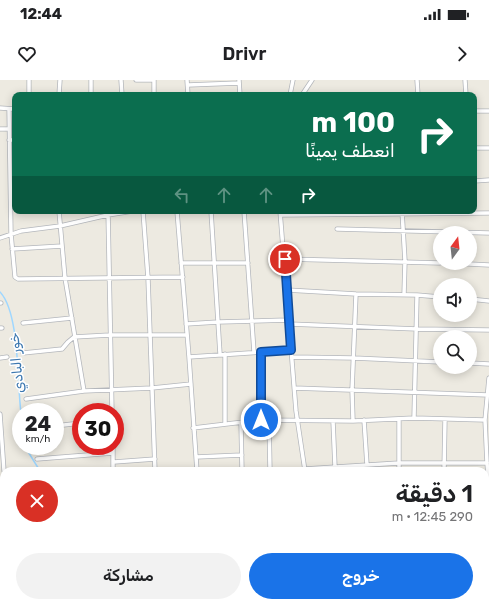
<!DOCTYPE html>
<html lang="ar">
<meta charset="utf-8">
<style>
body{margin:0;font-family:Rubik,Vazirmatn,sans-serif;background:#f2f2f2;color:#202124;direction:rtl;height:100vh;display:flex;flex-direction:column;font-size:15px;white-space:nowrap}
*{box-sizing:border-box;margin:0}
p{font-size:13px;color:#757577}
.icon{flex:none;width:22px;height:22px;fill:none;stroke:currentColor;stroke-width:2;stroke-linecap:round;stroke-linejoin:round}
.map{position:relative;flex:1;overflow:hidden;direction:ltr}
.details{position:absolute;left:0px;top:387px;width:489px;height:140px;display:flex;flex-direction:column;background:#fff;border-radius:12px 12px 0 0;box-shadow:0 2px 10px #0003;direction:rtl}
.details>*{flex:none}
.hud{position:absolute;left:12px;top:12px;width:465px;height:122px;border-radius:8px;box-shadow:0 2px 10px #0003;direction:rtl;background:#0b6e4f;color:#fff;overflow:hidden}
.needle{width:26px;rotate:15deg}
.fabs{position:absolute;left:433px;top:146px;display:grid;gap:8px}
.fabs a{display:grid;place-items:center;width:44px;height:44px;border-radius:50%;background:#fff;box-shadow:0 2px 10px #0003;font-size:20px}
.speed{position:absolute;left:12px;top:323px;display:flex;gap:8px;font-size:20px;font-weight:700;text-align:center}
.speed>*{display:grid;place-content:center;width:52px;height:52px;border-radius:50%;background:#fff;box-shadow:0 2px 10px #0003;line-height:1}
.speed small{font-size:10px;font-weight:400}
.speed .limit{border:6px solid #d22;background:#fff;color:#111}
.pin{position:absolute;display:grid;place-items:center;width:34px;height:34px;color:#fff;margin:-17px;border:2px solid #fff;border-radius:50%;box-shadow:0 1px 4px #0007}
.me{position:absolute;width:44px;margin:-22px;rotate:0deg;stroke-linejoin:round;filter:drop-shadow(0 0 3px #0008)}
.turn{display:flex;align-items:center;gap:14px;height:84px;padding:0 16px;font-size:18px}
.turn .icon{width:52px;height:52px;stroke-width:2.5}
.turn b{display:block;font-size:28px;line-height:34px}
.lanes{display:flex;align-items:center;height:38px;padding:0 16px;background:#0003;justify-content:center;gap:20px;direction:ltr}
.lanes .off{opacity:.35}
.round{display:grid;place-items:center;flex:none;width:42px;height:42px;border-radius:21px;background:#f2f2f2}
.head{display:flex;align-items:center;justify-content:space-between;height:68px;padding:0 16px}
h1{font-size:24px;font-weight:600;line-height:30px}
.cta{display:flex;gap:8px;margin-top:auto;padding:8px 16px}
.cta a{flex:1;height:46px;border-radius:24px;background:#1a73e8;color:#fff;font-size:16px;font-weight:600;line-height:46px;text-align:center}
.cta a+a{background:#f2f2f2;color:#202124}
.status{display:flex;justify-content:space-between;align-items:center;height:28px;padding:0 20px;background:#fff;direction:ltr}
.status svg{height:11px;fill:currentColor}
header{display:flex;justify-content:space-between;align-items:center;height:52px;padding:0 16px;background:#fff;font-size:18px;font-weight:600}
.map>svg:first-child{display:block}
</style>
<div class="status"><b>12:44</b><svg viewBox="0 0 49 12"><path d="M0 12V9h3v3zM5 12V6h3v6zM10 12V3h3v9zM15 12V0h3v12zM26 1h20v11H26zM47 4h2v5h-2z"/></svg></div>
<header><svg class="icon" aria-label="forward" viewBox="0 0 24 24"><path d="M9 5l7 7-7 7"/></svg>Drivr<svg class="icon" aria-label="heart" viewBox="0 0 24 24"><path d="M12 20l-8-8c-3-5 5-10 8-4 3-6 11-1 8 4z"/></svg></header>
<div class="map">
<svg width="489" height="527" viewBox="0 0 489 527">
<rect width="100%" height="100%" fill="#edeae1"/>
<g fill="none" stroke-linecap="round" stroke-linejoin="round">
<!-- stream -->
<path stroke="#9fd7ff" stroke-width="1.5" d="M0,212C20,233 17,304 21,333
M26,366L27,370L40,391"/>
<!-- street casing -->
<g stroke="#b4b7bc" stroke-width="5">
<path id="street" d="M121,0L122,15
M136,0H154
M154,0V15
M187,0L188,15
M239,0L240,15
M417,0L418,15
M465,0L466,15
M188,5L239,3
M29,15V0
M59,15L60,0
M91,15V0
M290,15L293,0
M302,15L312,0
M0,28L15,29
M9,29L11,154L15,197L18,199L183,197
M474,31H489
M0,49H9
M9,60H15
M474,68H489
M474,101L489,100
M59,131L65,198L84,311
M108,131L112,332
M143,131L148,198L155,391
M177,131L189,277L197,391
M211,131L220,274
M244,131L254,272
M280,131L296,331L305,391
M402,131L405,181L404,215
M281,135L489,133
M337,149L489,153
M0,158L21,151L60,146L108,135L133,131
M12,169L62,166
M285,179L440,183
M181,183H248
M449,183L489,185
M287,210L356,214L417,215L440,217
M470,219L489,221
M0,223H1
M23,243L72,238
M186,244L218,242L288,240
M289,244L417,249L489,250
M0,248H2
M23,273L62,269L68,262L74,257L110,255H187
M225,274V344
M189,277L291,270
M292,277L354,278L440,282
M0,278L7,277
M470,283L489,284
M489,298L485,340L487,383L489,407
M294,308L488,315
M26,319L84,311L152,308L191,304
M0,334L4,391
M414,338L417,215
M261,340V272
M269,340L270,391
M364,340L367,385
M333,341L335,387
M353,341L352,310L356,214
M241,343L242,391
M55,346L81,343
M193,348L261,340L353,341L414,338L485,340
M196,377L242,375
M37,379L113,373
M114,382L155,379
M304,389L399,383H487
M113,391V366
M399,391V339
M444,391L445,339
M485,417H489
M485,447H489
M0,456H4
M485,488L489,489
M0,503L4,504
M26,523L29,527
M165,523L166,527
M202,523V527
M342,523V527
M374,523V527
M424,523V527
M308,527L309,523"/>
</g>
<!-- street -->
<use href="#street" stroke="#fff" stroke-width="3.5"/>
</g>
<g fill="none" stroke-linecap="round" stroke-linejoin="round">
<!-- route casing -->
<g stroke="#114b97" stroke-width="10">
<path id="route" d="M261,340V272L291,270L285,179"/>
</g>
<!-- route -->
<use href="#route" stroke="#1a73e8" stroke-width="7"/>
</g>
<g text-anchor="middle" stroke-width="3" stroke-linejoin="round" paint-order="stroke">
<!-- water labels -->
<g font-size="14" font-style="italic" fill="#3d78b0" stroke="#fff">
<text transform="translate(16 283) rotate(-95)" y="5">خور البادي</text>
</g>
</g>
</svg>
<div class="fabs">
<a><svg class="needle" viewBox="-14 -14 28 28"><path d="M0-13l5 13h-10z" fill="#e53935"/><path d="M0 13l5-13h-10z" fill="#757577"/></svg></a>
<a><svg class="icon" aria-label="sound" viewBox="0 0 24 24"><path d="M4 9h4l5-4v14l-5-4H4zM17 9q2 3 0 6"/></svg></a>
<a><svg class="icon" aria-label="search" viewBox="0 0 24 24"><circle cx="10" cy="10" r="6"/><path d="M15 15l6 6"/></svg></a>
</div>
<div class="speed"><div>24<small>km/h</small></div><div class="limit">30</div></div>
<div class="pin" style="left:285px;top:179px;background:#d93025"><svg class="icon" aria-label="arrive" viewBox="0 0 24 24"><path d="M6 21V4h12l-3 4 3 4H6"/></svg></div>
<svg class="me" style="left:261px;top:340px" viewBox="-20 -20 40 40"><circle r="17" fill="#1a73e8" stroke="#fff" stroke-width="3"/><path d="M0-11L8 9 0 5-8 9z" fill="#fff"/></svg>
<div class="hud">
<div class="turn"><svg class="icon" aria-label="right" viewBox="0 0 24 24"><path d="M7 20v-9h11M14 6l5 5-5 5"/></svg><div><b>100 m</b>انعطف يمينًا</div></div>
<div class="lanes"><svg class="icon off" aria-label="left" viewBox="0 0 24 24"><path d="M17 20v-9H6M10 6l-5 5 5 5"/></svg><svg class="icon off" aria-label="ahead" viewBox="0 0 24 24"><path d="M12 20V5M6 11l6-6 6 6"/></svg><svg class="icon off" aria-label="ahead" viewBox="0 0 24 24"><path d="M12 20V5M6 11l6-6 6 6"/></svg><svg class="icon" aria-label="right" viewBox="0 0 24 24"><path d="M7 20v-9h11M14 6l5 5-5 5"/></svg></div>
</div>
<section class="details">
<div class="head"><div><h1>1 دقيقة</h1><p>290 m · 12:45</p></div><a class="round" style="background:#d93025;color:#fff"><svg class="icon" aria-label="close" viewBox="0 0 24 24"><path d="M6 6l12 12M18 6L6 18"/></svg></a></div>
<div class="cta"><a>خروج</a><a>مشاركة</a></div>
</section>
</div>
